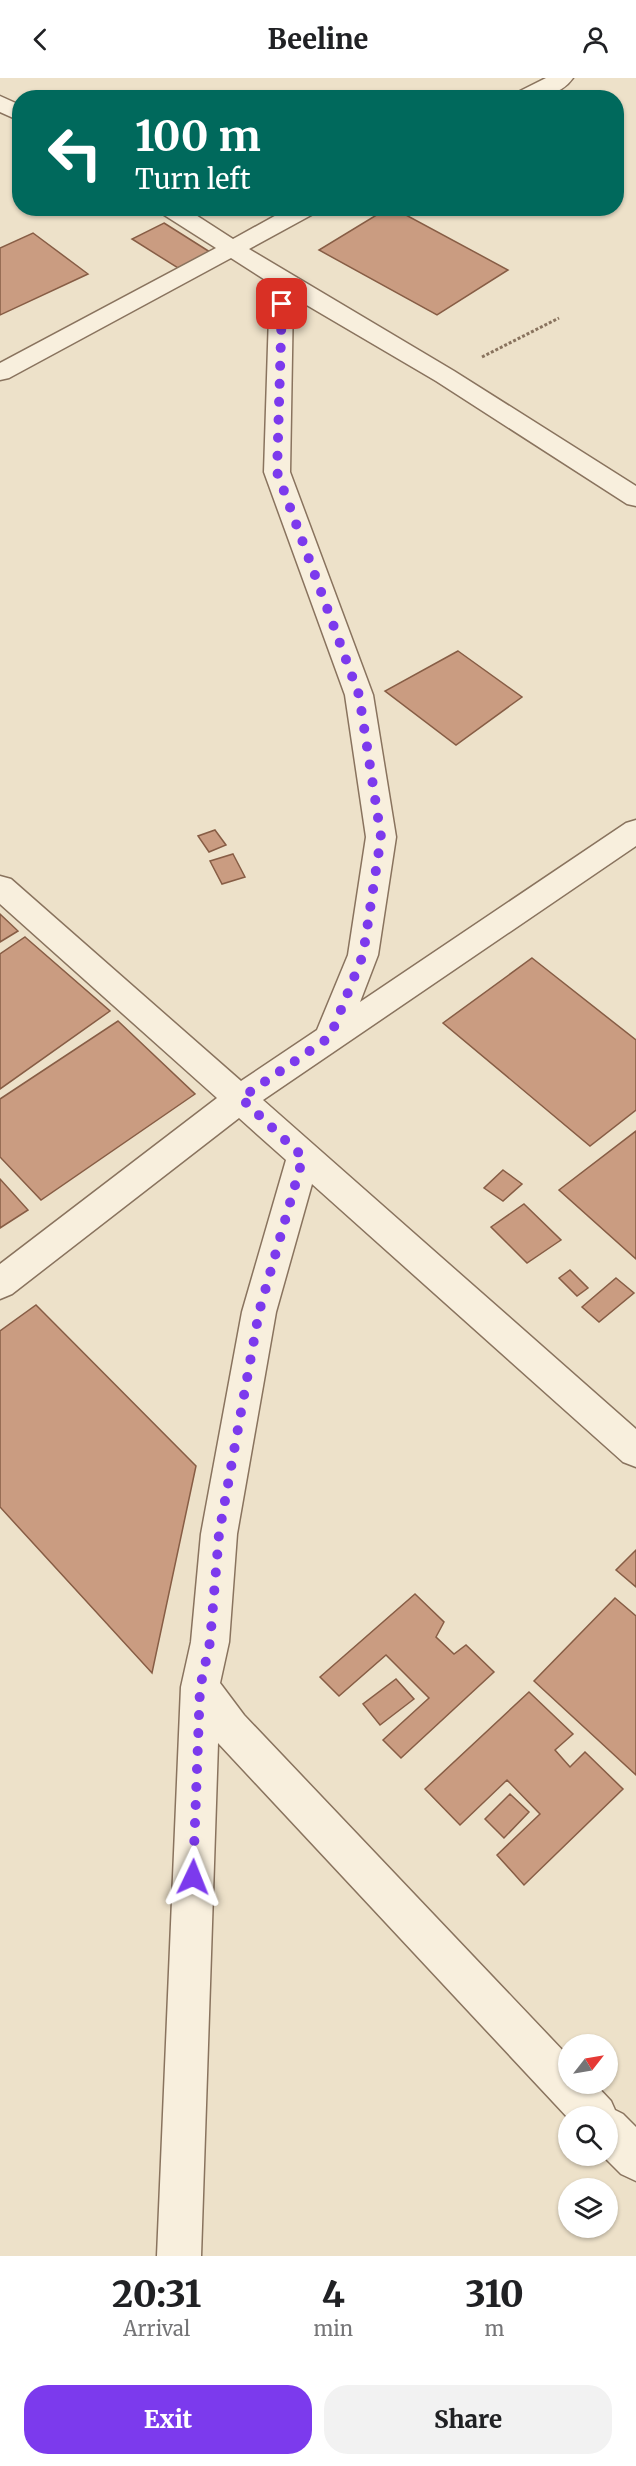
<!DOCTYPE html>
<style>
body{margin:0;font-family:Merriweather,serif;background:#f2f2f2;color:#202124;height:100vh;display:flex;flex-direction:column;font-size:22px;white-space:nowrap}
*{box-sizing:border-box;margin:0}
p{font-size:20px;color:#757577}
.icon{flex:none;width:33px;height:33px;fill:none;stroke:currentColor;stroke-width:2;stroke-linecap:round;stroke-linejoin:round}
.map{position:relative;height:2178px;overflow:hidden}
.drawer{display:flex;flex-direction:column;background:#fff;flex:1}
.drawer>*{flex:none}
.top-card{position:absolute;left:12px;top:12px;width:612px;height:126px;border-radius:24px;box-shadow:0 2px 4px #0004;background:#00695c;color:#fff;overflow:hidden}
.needle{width:39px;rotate:59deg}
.buttons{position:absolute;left:558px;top:1956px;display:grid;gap:12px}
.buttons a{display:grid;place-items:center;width:60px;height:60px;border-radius:50%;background:#fff;box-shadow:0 2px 4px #0004;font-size:30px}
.pin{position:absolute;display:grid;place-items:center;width:51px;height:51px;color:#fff;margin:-26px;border-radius:12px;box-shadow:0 3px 9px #0006}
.me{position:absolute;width:66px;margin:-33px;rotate:2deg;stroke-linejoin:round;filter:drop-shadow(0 0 4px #0008)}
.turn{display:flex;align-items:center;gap:21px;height:126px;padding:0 24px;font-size:27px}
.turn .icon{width:78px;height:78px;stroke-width:2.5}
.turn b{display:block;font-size:42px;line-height:51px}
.eta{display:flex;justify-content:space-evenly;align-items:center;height:102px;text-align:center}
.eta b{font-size:36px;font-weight:800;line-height:42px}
.cta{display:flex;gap:12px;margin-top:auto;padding:12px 24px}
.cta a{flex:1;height:69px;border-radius:24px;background:#7c3aed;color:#fff;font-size:24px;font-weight:800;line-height:69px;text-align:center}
.cta a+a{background:#f2f2f2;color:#202124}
header{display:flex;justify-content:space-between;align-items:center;height:78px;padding:0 24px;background:#fff;font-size:27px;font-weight:800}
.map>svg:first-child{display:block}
</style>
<header><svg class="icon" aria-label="back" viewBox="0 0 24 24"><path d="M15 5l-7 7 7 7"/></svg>Beeline<svg class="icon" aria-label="person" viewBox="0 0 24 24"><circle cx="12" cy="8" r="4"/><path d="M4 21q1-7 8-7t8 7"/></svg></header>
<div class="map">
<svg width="636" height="2178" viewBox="0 0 636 2178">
<rect width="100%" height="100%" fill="#ede1c9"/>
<!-- building -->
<path fill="#ca9c81" stroke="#875d45" stroke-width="1.5" d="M388,130H393L508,192L437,237L319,172Z
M164,145L210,174L178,190L132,161Z
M33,155L88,196L0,237V170Z
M458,573L522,619L456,667L385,613Z
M215,752L226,767L209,774L198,758Z
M233,776L245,799L222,806L210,783Z
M0,836L18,853L0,864Z
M25,859L110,933L0,1011V876Z
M532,880L636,962V1032L590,1068L443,945Z
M118,943L195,1016L41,1122L0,1079V1021Z
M636,1053V1181L559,1112Z
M503,1092L522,1106L503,1123L484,1110Z
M0,1101L28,1132L0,1150Z
M524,1126L561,1162L527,1185L491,1149Z
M570,1192L588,1210L577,1218L559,1200Z
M616,1200L634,1215L599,1244L582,1229Z
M36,1227L196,1388L152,1595L0,1429V1253Z
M636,1472V1509L616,1492Z
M415,1516L444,1544L436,1559L454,1576L466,1567L494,1594L401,1680L383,1662L429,1620L386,1577L339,1618L320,1599Z
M615,1520L636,1538V1697L534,1603Z
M396,1601L414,1621L380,1647L363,1626Z
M529,1614L573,1656L555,1672L570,1689L585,1674L623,1711L524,1807L497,1777L540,1736L507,1702L460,1747L425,1711Z
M510,1716L529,1734L504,1760L485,1741Z"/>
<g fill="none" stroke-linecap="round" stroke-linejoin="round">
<!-- street casing -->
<g stroke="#89735e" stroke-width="3">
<path id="street" d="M546,0H573C560,19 534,20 514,20L516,15Z
M0,18L20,27V43L0,34Z
M158,130H185L233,161L289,130H318L315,135L249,171L454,293L636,408V428L627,426L436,303L293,219L290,394L373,617L396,759L378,877L360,924L626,745L636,742V768L263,1022L636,1351V1389L623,1384L312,1106L276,1234L237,1456L229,1564L220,1605L244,1637L568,1978V2006H595L611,2023L615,2032L623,2036L636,2049V2103L621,2096L603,2078H608V2038L568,2040L218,1665L201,2178H157L181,1609L191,1564L201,1456L242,1234L286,1082L239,1040L12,1216L0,1221V1186L217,1020L0,826V798L11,801L241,1003L317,952L348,877L366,759L345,617L264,394L270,205L231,180L9,300L0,302V285L216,170L161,135Z"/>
</g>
<!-- path -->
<path stroke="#89735e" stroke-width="3" stroke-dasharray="3 2" stroke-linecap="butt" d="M482,279L559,240"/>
<!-- street -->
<use href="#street" fill="#f8efdd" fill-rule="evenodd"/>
</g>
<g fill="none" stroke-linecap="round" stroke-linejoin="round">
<!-- route -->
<path stroke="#7c3aed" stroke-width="10" stroke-dasharray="0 18" d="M193,1799L200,1610L210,1564L219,1456L259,1234L303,1079L241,1020L330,959L363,877L381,759L359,617L277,394L282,226"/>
</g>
</svg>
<div class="buttons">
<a><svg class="needle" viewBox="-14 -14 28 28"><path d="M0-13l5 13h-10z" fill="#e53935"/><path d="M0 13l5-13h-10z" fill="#757577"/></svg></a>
<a><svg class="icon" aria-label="search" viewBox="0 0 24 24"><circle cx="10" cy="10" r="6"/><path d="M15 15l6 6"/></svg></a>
<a><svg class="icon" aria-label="layers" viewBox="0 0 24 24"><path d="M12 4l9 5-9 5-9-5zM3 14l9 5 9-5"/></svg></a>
</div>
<div class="pin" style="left:282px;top:226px;background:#d93025"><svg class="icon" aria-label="arrive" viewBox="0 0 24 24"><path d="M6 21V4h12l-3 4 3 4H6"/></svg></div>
<svg class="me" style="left:193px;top:1799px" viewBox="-20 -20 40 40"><path d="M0-17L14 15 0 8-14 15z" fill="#7c3aed" stroke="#fff" stroke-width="4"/></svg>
<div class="top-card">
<div class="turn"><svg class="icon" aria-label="left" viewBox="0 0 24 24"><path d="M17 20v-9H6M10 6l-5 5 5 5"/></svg><div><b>100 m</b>Turn left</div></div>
</div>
</div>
<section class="drawer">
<div class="eta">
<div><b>20:31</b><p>Arrival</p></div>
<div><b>4</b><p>min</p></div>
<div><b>310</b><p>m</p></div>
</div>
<div class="cta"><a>Exit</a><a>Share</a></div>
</section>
